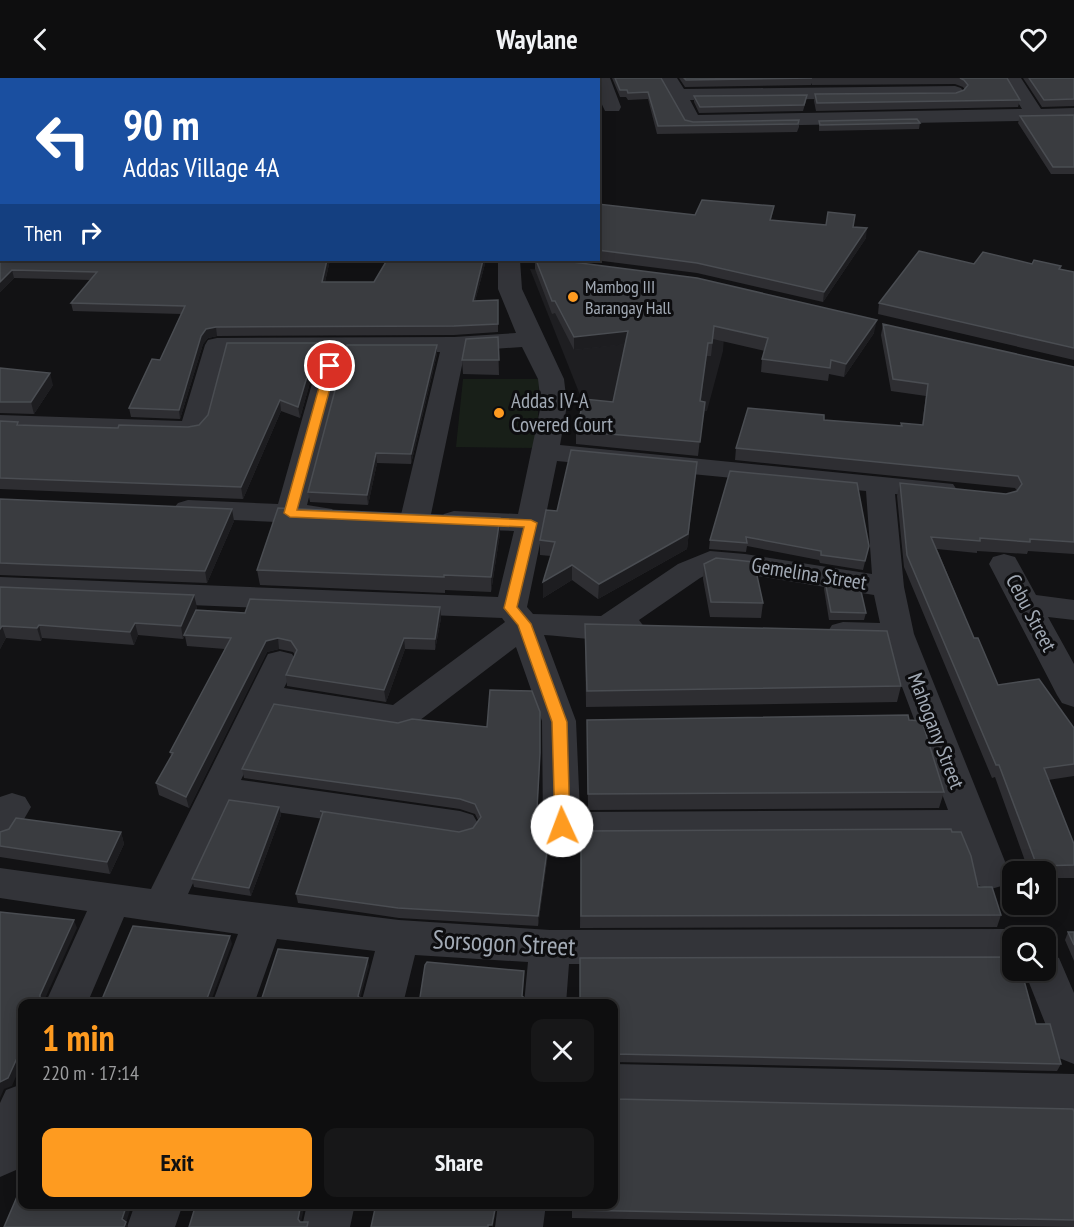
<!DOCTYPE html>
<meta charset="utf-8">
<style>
body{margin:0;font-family:"PT Sans Narrow",sans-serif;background:#171718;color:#f1f3f6;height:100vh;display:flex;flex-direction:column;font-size:22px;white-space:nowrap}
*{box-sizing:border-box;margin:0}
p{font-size:20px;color:#9b9c9e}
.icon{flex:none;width:33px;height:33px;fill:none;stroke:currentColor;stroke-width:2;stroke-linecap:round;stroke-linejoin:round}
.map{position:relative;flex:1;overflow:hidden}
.details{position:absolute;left:18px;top:921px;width:600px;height:210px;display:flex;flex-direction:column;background:#0e0e0f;border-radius:12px;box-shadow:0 3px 15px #0003,0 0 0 2px #2e2e2f}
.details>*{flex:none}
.banner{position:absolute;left:0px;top:0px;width:600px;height:183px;box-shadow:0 3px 15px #0003,0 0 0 2px #2e2e2f;background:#1a4fa0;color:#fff;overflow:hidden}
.tools{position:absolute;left:1002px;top:783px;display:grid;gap:12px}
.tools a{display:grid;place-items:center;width:54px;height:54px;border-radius:12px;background:#0e0e0f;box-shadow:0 3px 15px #0003,0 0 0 2px #2e2e2f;font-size:30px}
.pin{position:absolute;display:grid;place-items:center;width:51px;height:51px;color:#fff;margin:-26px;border:3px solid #fff;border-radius:50%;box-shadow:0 2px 6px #0007}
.me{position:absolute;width:66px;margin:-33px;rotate:358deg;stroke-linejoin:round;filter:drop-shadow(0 0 4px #0008)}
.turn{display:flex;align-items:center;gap:21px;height:126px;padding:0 24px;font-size:27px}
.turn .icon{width:78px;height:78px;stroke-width:2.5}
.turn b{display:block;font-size:42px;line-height:51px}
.then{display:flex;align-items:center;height:57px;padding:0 24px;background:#0003;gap:12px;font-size:22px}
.round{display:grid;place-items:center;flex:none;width:63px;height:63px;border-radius:12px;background:#171718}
.summary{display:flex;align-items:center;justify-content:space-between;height:102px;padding:0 24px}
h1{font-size:36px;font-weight:700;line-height:45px;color:#fe9b20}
.primary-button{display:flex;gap:12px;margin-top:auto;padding:12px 24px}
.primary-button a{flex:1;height:69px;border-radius:12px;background:#fe9b20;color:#111;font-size:24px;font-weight:700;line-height:69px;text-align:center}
.primary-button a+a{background:#171718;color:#f1f3f6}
header{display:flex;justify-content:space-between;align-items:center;height:78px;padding:0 24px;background:#0e0e0f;font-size:27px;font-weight:700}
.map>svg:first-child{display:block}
</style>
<header><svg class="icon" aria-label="back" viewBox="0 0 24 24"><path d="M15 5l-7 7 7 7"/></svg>Waylane<svg class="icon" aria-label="heart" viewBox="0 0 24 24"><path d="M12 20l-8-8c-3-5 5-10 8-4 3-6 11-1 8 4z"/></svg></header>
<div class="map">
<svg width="1074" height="1149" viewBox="0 0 1074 1149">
<rect width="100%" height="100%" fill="#121214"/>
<!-- built -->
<path fill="#1e1e21" d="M530,191L584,194L727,216L723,273L707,333L670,336L584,327Z"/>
<!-- green -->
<path fill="#181f18" d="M463,301H539L537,370L456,369Z"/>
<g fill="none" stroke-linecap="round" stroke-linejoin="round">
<!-- minor -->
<path fill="#333439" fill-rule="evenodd" d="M592,0H610L621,29L619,33H605L598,18V2Z
M659,0H677L684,11L955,8L961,10L964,14L961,18L955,20L690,22L698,37L1022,31L1003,0H1021L1041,31L1074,30V42L692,49L685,47L682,43Z
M498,182H520L522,211L564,301L567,327L560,367L953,406L957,412L953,418L943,421L895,416L904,509L914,556L1010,796L1005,807L991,811L977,807L958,760L562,762L549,758L543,748L542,643L516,569L411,649L399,652L274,633L241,702L460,733L473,737L479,747L473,757L460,761L229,727L188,816L399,842L550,852L1012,851L1026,856L1028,860H1012V885L569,886L566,926H524L528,884L415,877L403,926H361L375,873L277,861L254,926H212L238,856L124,839L87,926H45L87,833L0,820V790L151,811L268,576L280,573L292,576L297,584L284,610L393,627L505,544L502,540L0,519V499L498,519L514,453L454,451L444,448L439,442L444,436L454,433L518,436L541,327L538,301L522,269L465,273L430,441L425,447L415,450L405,447L400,441L440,274H346L307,427L332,431L337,437L332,443L322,446L188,440L178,437L173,431L178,425L188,422L278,426L321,274H227L208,348L200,357L190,359L0,353V337L182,343L205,267L208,262L217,260L454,259L516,255L498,211ZM557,383L866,413L872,496L745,476L710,473L678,486L601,538L533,536L527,529ZM714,493L745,496L874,517L880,545L843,544L832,547L827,555L832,563L843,566H886L948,732L580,734L576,643L544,557C575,559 611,566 640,558L645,550L639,542L700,500Z
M1004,476L1015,479L1036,517L1074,522V542L1048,539L1074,586V629L1062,625L1057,617L989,486L993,479Z
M12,715L25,719L31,729L13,760L0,764V719Z
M1046,875L1059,880L1074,915V986L1059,980L1024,892H1046Z
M614,986L1074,996V1036L614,1026Z
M22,1006V1078L16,1092L0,1099V1025L6,1012Z
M135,1126H183L175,1149H127Z
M307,1126H355L350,1149H302Z
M498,1126H546L543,1149H495Z"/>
</g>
<!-- wall -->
<path fill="#2e2e32" d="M612,0H661L685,42L693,44L799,42V49L797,54L657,56L648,21L628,22L626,19H620Z
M679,0H1007L1020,22L1018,29L816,33L814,23L815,16L956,15L965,12L963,9L955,6L812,7L811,5V7L685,9Z
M1023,0H1074V28L1042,29Z
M694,18L806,23L803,33L699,35L694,24Z
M1074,37V96H1051L1018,45L1020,38Z
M819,43L920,45L919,51L819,53Z
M598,126L695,137L774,128L771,142L853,149L866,160L823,224L697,195L595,182H598Z
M0,159L330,182L325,204H374L486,182L475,223L498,222V254L454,257L217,258L208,260L203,266L180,341L131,339L129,330L160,282L181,236L73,233L71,225L90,202L14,200L0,214Z
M535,182H557L874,255L844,299L829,296L828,303L761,294L762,281L765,273L713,261L711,278H706L701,323L703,337L698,378L576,366V353L613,324L625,266L574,272L555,235L552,236L535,191Z
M974,186H1032L1074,194V282L878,236L879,225Z
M883,246L1074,289V476L1028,473L1027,476L977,473V475L937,471L974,560L998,607L1074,650V698L1048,702L1074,766V800H1046V794H1029L995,699L992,700L904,489L897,418L900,405L1006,416L1017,413L1015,410L735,382L736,370L824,342L900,348L901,345L922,347L926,318L891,313L881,257Z
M498,259L499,297L463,296L462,282Z
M317,265L318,276L300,340L281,333L243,421L0,411V343L19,347L118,350L188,349L199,347Z
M437,267V276L411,386L377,385L368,427L310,424L308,414Z
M0,290L53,307L34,336L0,335Z
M697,384L687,471L598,521L572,502L543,520V504L551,478L540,477V462L557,433Z
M730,393L869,468L863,492L820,485L819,482L747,468L746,474L709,471L710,462Z
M0,421L234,443L207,505L0,497Z
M500,455L491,514L445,512V515L260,507L257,492Z
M704,486L763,525L761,540L710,539L703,501Z
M825,503L866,535L864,542H829L824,511Z
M0,509L197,529L196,532L245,535L440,529L441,540L435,572L405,571L386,624L287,608L286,597L295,577L293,574L279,571L267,574L189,730L159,717L156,705L171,678L170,674L225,571L187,568L185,558L183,561L138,557L134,567L42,560L41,563L6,560L0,571Z
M585,546L901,608L897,624L586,629Z
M587,642H909L944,714L939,730L588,732Z
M540,684L536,750L550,761L538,848L399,840L298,825L296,816L321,740L320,733L459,754L473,750L478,742L475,736L460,731L244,700L242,691Z
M279,729L281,737L251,818L194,809L192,801Z
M581,753L952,754L978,809L1001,837L997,849L580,850Z
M0,754H121L124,766L110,796L0,779Z
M1068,854H1074V883L1065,862Z
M1012,892L1036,946L1061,986L1057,993L614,984V926Z
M614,1021L1074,1034V1149L572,1140V1126Z"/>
<!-- shaded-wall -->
<path fill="#1d1d20" d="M867,150L866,160L823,224L824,214Z
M327,182H330L323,212L322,204Z
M483,182H486L473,231V223Z
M12,192L14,200L0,214V204Z
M877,242L874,255L844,299L846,286Z
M216,249L217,258L208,260L203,266L180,341L179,332L201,258L206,251Z
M628,253L627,266L574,272V259Z
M317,265L318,276L300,340L298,329Z
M437,267V276L411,386V376Z
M50,295L53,307L34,336L31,324Z
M280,322L281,333L243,421L241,409Z
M376,375L377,385L368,427L367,417Z
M697,384L687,471L598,521L599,506Z
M232,431L234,443L207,505L205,493Z
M500,440V455L491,514V499Z
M572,487V502L543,520V504Z
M194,517L197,529L183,561L181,548Z
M440,529L441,540L435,572V561Z
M135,545L138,557L134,567L130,554Z
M39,547L42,560L41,563L37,550Z
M2,548L6,560L0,571V551Z
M278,560L279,571L267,574L189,730L186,719L266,563Z
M404,560L405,571L386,624L384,612Z
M279,729L281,737L251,818L249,810Z
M550,751V761L538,848V838Z
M121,754L124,766L110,796L107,784Z
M74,842L77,850L43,925L45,921L47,926H43L40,917Z
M230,858L232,866L210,926H205Z
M368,880L369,888L359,925L358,918Z
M22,969V984L12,1008L4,1011L0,1020V1004Z
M127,1126H132L126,1145L128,1149H124L122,1141Z
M301,1126H305L300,1149L298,1141Z
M496,1126H497L493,1149H492Z"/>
<!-- building -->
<path fill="#3a3c40" stroke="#4a4d52" stroke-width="1.5" d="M0,0H596V2H2V66L0,58Z
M615,0H661L685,42L693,44L799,42L798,46L658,48L648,14L628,15L627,12H620Z
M684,0H812L686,2Z
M960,0H1007L1020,22L817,25L815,16L956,15L964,12L968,7L964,2Z
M1029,0H1074V21L1044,22Z
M807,17L804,27L700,29L694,18Z
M1074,37V89H1053L1020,38Z
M917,41L920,45L820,47L819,43Z
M2,74V130L0,129V75Z
M702,122L774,128L770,142L826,147L828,134L855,137L853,149L867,150L824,214L697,185L598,172V126L695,137Z
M2,145V182H327L322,204H374L387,182H483L473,223L498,222V246L454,248L216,249L206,251L201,258L179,332L129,330L152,281L160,282L185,228L71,225L97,194L12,192L0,204V159H1Z
M919,173L974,186L983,174L1032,186L1034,182L1061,188L1059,191L1074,194V270L879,225Z
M536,182H557L697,200L877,242L846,286L831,282L830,290L762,281L768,260L714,248L712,265H708L700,323L705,324L700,364L576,353L584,321L613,324L628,253L574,259L555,223H552Z
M883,246L1074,289V464L1030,461V464L980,460V463L931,459L974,560H978L998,607L1039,601L1074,650V686L1044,690L1074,766V787L1037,788L999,687H996L907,477L900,405L1006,416L1017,413L1022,406L1018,398L736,370L748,330L824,337V342L902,348L901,345L923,347L928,306L893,301Z
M498,259L499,282H462L466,261Z
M227,265H317L298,329L280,322L241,409L0,400V343L18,344L17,347L118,350L119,347L188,349L199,347L208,337Z
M347,267H437L411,376L376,375L367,417L308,414Z
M0,290L50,295L31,324H0Z
M571,372L697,384L688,456L599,506L572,487L543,504L555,464L540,462L546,432L557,433Z
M730,393L857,405L869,468L865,483L821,477V473L746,459L747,465L710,462Z
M0,421L232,431L205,493L0,485Z
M278,430L500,440L491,499L444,497V499L257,492Z
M716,480L754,484L763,525L711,524L704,486Z
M825,503L860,509L866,535L831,534Z
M0,509L194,517L181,548L135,545L130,554L39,547L37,550L2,548L0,551Z
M250,521L440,529L435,561L404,560L384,612L286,597L297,572L291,563L278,560L266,563L186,719L156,705L173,675L170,674L231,560L184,557L196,532L245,535Z
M585,546L887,553L901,608L587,613Z
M490,612L532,613L540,634V675L536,750L550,751L538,838L398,830L296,816L323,734L320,733L459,754L473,750L481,739L475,726L460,721L242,691L274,626L398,645L412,641L487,649Z
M908,637L909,642L922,643L944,714L588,716L587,642Z
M229,722L279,729L249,810L192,801Z
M16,740L121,754L107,784L0,768V754L9,751Z
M951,751L952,754H961L971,778L978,809H992L1001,837L581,838V753Z
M0,834L74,842L40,917V920L45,921L43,926H22V969L8,1000L0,1004Z
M133,848L230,858L205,926H100Z
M1068,854H1074V867Z
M278,871L368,880L358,918L360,921H369L368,926H260Z
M1011,879L1012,883V892H1015L1016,894L1022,895L1036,946H1050L1061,986L615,976L614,977V926H580V880Z
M427,884L524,893L522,918L526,921V926H419L425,887Z
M614,1020V1021L1073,1031L1074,1034V1142L572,1132V1126H614Z
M22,1107V1126H127L122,1141L126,1144L124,1149H4Z
M196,1126H301L298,1141L300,1144H308L307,1149H189Z
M376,1126H496L492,1147H488V1149H371Z"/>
<!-- route -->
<path fill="#fe9b20" stroke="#a56515" stroke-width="1.5" d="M330,284L336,288L297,432L531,442L537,445L517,529L531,546L567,644L570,748L568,752H557L555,748L552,644L518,547L504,530L524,449L290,439L284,435L325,288Z"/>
<!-- markers -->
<g fill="#fe9b20" stroke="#0d0d0f" stroke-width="2">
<circle cx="573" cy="219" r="6"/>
<circle cx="499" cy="335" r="6"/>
</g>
<g text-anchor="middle" stroke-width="6" stroke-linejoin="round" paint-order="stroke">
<!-- far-poi labels -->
<g font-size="18" fill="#a2aab5" stroke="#0d0d0f" text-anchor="start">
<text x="585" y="215">Mambog III<tspan x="585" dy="21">Barangay Hall</tspan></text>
</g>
<!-- poi labels -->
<g font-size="21" fill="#a2aab5" stroke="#0d0d0f" text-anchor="start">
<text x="511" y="330">Addas IV-A<tspan x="511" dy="24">Covered Court</tspan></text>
</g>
<!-- street labels -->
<g font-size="21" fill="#a2aab5" stroke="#0d0d0f">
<text transform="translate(809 496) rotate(9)" y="7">Gemelina Street</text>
<text transform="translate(1031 535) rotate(62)" y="7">Cebu Street</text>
<text transform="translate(936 653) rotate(69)" y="7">Mahogany Street</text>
</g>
<!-- near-street labels -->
<g font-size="26" fill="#a2aab5" stroke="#0d0d0f">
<text transform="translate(504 865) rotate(3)" y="9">Sorsogon Street</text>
</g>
</g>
</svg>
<div class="tools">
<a><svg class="icon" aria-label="sound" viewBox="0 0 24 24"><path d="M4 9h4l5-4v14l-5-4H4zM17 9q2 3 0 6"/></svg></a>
<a><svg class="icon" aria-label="search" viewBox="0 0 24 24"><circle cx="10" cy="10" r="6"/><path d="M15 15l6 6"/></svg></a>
</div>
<div class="pin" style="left:330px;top:288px;background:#d93025"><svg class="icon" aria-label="arrive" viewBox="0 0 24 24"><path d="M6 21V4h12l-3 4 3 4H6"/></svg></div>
<svg class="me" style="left:562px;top:748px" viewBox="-20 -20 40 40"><circle r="19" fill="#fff"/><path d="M0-13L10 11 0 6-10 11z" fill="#fe9b20"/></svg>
<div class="banner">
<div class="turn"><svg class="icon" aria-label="left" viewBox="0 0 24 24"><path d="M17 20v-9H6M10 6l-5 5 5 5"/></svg><div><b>90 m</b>Addas Village 4A</div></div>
<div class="then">Then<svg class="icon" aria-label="right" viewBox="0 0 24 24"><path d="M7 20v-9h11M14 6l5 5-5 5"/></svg></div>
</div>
<section class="details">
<div class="summary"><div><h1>1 min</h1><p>220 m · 17:14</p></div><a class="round"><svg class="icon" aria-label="close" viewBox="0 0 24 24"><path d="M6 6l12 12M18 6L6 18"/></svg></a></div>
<div class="primary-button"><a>Exit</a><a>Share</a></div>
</section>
</div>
